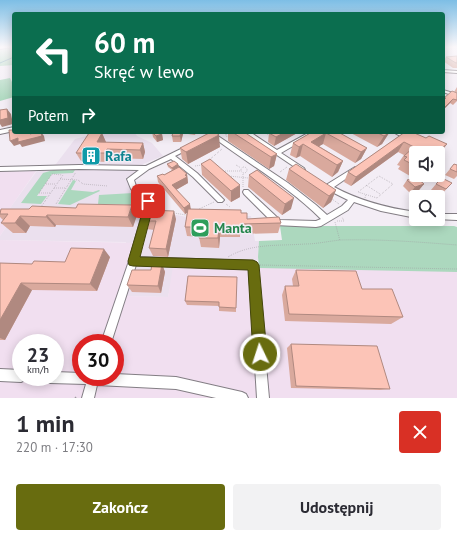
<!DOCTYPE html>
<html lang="pl">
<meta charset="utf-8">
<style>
body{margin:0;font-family:"PT Sans",sans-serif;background:#f2f2f3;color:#2b2b33;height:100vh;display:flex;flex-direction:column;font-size:15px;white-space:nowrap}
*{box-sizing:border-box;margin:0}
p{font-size:13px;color:#7c7c81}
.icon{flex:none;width:22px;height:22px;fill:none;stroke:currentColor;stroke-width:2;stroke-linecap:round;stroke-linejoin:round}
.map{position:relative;height:398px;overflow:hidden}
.panel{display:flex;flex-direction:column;background:#fff;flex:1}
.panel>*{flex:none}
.banner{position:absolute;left:12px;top:12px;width:433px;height:122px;border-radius:4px;box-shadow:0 2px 10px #0003;background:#0b6e4f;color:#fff;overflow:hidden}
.buttons{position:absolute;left:409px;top:146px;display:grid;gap:8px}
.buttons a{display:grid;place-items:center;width:36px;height:36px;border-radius:4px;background:#fff;box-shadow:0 2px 10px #0003;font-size:20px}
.speed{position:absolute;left:12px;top:334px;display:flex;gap:8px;font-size:20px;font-weight:700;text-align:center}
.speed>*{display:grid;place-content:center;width:52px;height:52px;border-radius:50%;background:#fff;box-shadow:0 2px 10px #0003;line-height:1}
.speed small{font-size:10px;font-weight:400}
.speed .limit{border:6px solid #d22;background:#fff;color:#111}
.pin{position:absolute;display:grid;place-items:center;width:34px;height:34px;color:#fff;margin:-17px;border-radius:8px;box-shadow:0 2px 6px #0006}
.me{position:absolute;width:44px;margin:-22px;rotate:356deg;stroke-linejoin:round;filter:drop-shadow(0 0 3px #0008)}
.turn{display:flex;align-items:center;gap:14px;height:84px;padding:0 16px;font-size:18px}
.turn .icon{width:52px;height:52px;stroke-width:2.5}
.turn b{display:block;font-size:28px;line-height:34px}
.then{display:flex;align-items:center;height:38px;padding:0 16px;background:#0003;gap:8px;font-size:15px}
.round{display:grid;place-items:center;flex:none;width:42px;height:42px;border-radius:4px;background:#f2f2f3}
.overview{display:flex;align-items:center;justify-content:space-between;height:68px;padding:0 16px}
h1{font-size:24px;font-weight:600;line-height:30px}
.button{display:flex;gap:8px;margin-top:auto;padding:8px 16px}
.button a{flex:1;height:46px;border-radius:4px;background:#686c0f;color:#fff;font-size:16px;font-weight:600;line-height:46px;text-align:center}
.button a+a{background:#f2f2f3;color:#2b2b33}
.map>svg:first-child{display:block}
</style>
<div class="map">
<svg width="457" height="398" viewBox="0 0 457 398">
<rect width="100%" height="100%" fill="#f3edf5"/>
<!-- built -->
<path fill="#ebe0ee" d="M101,132H134L137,136L152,143L163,156L143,164L135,181L160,212L187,217L251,216L255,241H259L258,260H176L168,297L125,296L126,242L0,240V236L14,215H5L36,172L56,164L75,139Z"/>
<!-- industrial -->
<path fill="#f1dff0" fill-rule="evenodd" d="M36,171L6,214L14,215L0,236V172Z
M0,240L142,243L126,296L168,297L174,260L457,267V398H94L100,377H115V343H81V377H95L87,398H0ZM21,343H55V377H21Z"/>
<!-- green -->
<path fill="#acd8be" d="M14,47V65L0,66V49Z
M10,78L14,86V97L0,101V80Z
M57,169L75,170L73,173L52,174L37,196H47L41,204L21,203L43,173Z
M73,180L76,181L71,190L93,192L99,190L100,191L70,205L58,204Z
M133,193L137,198L134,205L98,204L99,195Z
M280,226H454L457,227V272L259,268L258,257L259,241L282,240Z"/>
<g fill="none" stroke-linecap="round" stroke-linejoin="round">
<!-- stream -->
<path stroke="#5d96a4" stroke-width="1" d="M0,63L14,57"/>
<!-- minor casing -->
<g stroke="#837e84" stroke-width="2">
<path id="minor" d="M0,47H11L0,49Z
M443,70L457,71V73L443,72Z
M443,90L457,94V97L443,92Z
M14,127V131L0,134V130Z
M212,132L288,183L316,205L327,215L342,206L348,200L326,189L325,187L326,185L355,167L358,169L357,171L334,187C360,201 387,208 416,212V218L381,211L354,202L348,210L321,226L316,227L275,225L244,194L243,192L244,190H248L280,220L316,221L321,219C288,186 247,163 210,135L209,134Z
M243,132H250L277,150L310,132H317L281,153L304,168L305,170L304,172H302Z
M393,132H400L405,135L402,137Z
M189,145L192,147L191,148L175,156L197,173L224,200L222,202H218L193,177L171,159L149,169L134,180L136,186L152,201V207L138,257L253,261L256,262L257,265L269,398H257L249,269L136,265L111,343H101L129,261L144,207V202L131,189L127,179L139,170L79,169L0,171V167L79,165L146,166Z
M438,214H457V220L435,219H438Z
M0,369L21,370V377H26L25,380L21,382L0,381Z
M55,372L81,373V377H115V374L176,377L242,392L246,394L248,398H216L176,389L97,385L94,398H82L86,384L50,383L46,381L44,377H55Z"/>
</g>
<!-- path-far1 -->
<path stroke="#9e999f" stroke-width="1" stroke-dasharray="0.5 1.5" stroke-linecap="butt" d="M264,132L269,135
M226 135a2 2 0 1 1 4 0a2 2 0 1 1-4 0Z
M208,161L222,149
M236,165L241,168
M195,166L202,165
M241 170a3 3 0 1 1 6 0a3 3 0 1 1-6 0Z
M223,171H240
M280,172L287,167
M243,174V187
M229,176L248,178
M379,176L393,184L377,198L358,192Z
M60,179L78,180L83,184L108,186
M46,184H56
M366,185L380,194
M54,188H65
M50,193H39L52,174L62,175
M365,198L366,194
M155,199L159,200L156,212
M332,199L339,204
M56,204L76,172
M226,204L230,207
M41,207L63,175
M199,209L214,202
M174,213L186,215
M337,221H344L342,217
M335,222L340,241
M186,223L187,214
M228,257C251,243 279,246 305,244C317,244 329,241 341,240C380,239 419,242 457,245
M260,265L457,269"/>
<!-- path -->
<path stroke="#9e999f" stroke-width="1.5" stroke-dasharray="1.5 4.5" stroke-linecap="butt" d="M75,398L79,394"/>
<!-- minor -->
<use href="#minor" fill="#fff" fill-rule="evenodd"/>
</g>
<!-- wall -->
<path fill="#d9a99d" d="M457,56V68H453L443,61L446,57Z
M457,87V93L454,92Z
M457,93V101L453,105L450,103L443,110V100L444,98Z
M152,132L162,134L163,140L157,142L153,137Z
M173,132H182L183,134L181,142H173L172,136Z
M187,132H196L195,135L188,134Z
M228,132H244L277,154L274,166L269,169L228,141Z
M299,132L274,146L268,142L269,133Z
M312,132H341L339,133L367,148L361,159L355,163L323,144L319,146L343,161L338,172L332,177L300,156L296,158L290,155L293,143Z
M349,132H388L389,133L382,144L377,147Z
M405,132L447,144L441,152L438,163V153H416V170L410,176L398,169L400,166L397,165L404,155L398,152L351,186L344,182L348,172Z
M102,133L106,143H143L145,152L143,159L111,158L109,162L81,161L76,153Z
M220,147L188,164L182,159L180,148Z
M167,164H178L179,167L187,174L188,183L176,190L191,209L241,213L247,219L281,223L278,233L240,234V237H220L219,248L201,247L199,237L187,236L185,227L187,213L185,214L158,182L157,176L164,175L172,170L168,167Z
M201,164L240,197L231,202L202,175Z
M454,164L457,165V176L454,179L445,175Z
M289,169L336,190L331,202L323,208L286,180Z
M257,170L291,209L282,215L248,187L249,175Z
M407,180L424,184L419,190L410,193L403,186Z
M452,183L441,195L431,190L436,184Z
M0,210L137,215L133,227L56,225L55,227L30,226L26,233H13L1,223L3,220L0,217Z
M176,219L168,257L153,256L149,248L154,230L147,229L144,221Z
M110,257L97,291L32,290L5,340H0V263L32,264L65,262Z
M162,264L165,272L161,293L132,292L127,285L151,270Z
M296,270L362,289L403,317L391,324L285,321L282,295L285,286H293L292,279Z
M188,276L236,308V312L219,311V306L187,305L185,301Z
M291,344L390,389L380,390L291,388L287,348Z"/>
<!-- shaded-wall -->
<path fill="#b08980" d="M453,99L450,103L443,110V109Z
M7,109L11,114L13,124L2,127L0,124V120Z
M30,132H34V138L41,132L44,136L45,141L22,147L20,144L14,146L10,141L18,138L30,134Z
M181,132H182L183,134L181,142L180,136Z
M285,132H299L274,146L276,137Z
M102,133L106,142L101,151L97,142Z
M326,133L323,144L313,150L311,142Z
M389,133L382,144L377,147L384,136Z
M162,134L163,140L157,142L156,136Z
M219,135L220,147L188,164L186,152Z
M404,142L398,152L351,186L356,177Z
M143,143L145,152L143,159L140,150Z
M303,144L300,156L296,158L299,147Z
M447,144L440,153L438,151Z
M367,148L361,159L355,163L361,152Z
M107,149L111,158L109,162L105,153Z
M277,154L274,166L269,169L271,157Z
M445,154L438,163L439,159Z
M343,161L338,172L332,177L337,165Z
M178,164L179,167L173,170L172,168Z
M416,167V170L410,176Z
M187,174L188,183L174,191L172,185Z
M424,184L419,190L410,193L415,187Z
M240,185V197L231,202V191Z
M336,190L331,202L323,208L329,196Z
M294,198L291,209L282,215L285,204Z
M190,204L191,210L185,214L184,208Z
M132,205L137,215L133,227L128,217Z
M174,211L176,219L168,257L166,249Z
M47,215L56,225L55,227L46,217Z
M20,216L30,226L26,233L15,223Z
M219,227L220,237L219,248L218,238Z
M104,249L110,257L97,291L90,284Z
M162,264L165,272L161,293L158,286Z
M21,283L32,290L5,340L0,338V320Z"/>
<!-- building -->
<path fill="#fcc4b7" stroke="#b08980" d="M457,56V63H456L446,57Z
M452,91L457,93V100L453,99L443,109V101L446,98H444Z
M7,109L8,118L0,120V110Z
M9,130H14V132H30V134L37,132H41L42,136L18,142V138L10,141Z
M152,132H160L162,134L156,136Z
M173,132H181L180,136H172Z
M211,132H215L219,135L186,152L180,148Z
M232,132H244L277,154L271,157Z
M271,132H285L276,137L269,133Z
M312,132H338L367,148L361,152L326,133L311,142L343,161L337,165L303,144L299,147L293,143Z
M376,132H388L389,133L384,136Z
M405,132H412L426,138L429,136L447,144L438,151L445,154L439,159H438V153H416V166L404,160L407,157L404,156L414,147L404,142L356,177L348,172Z
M89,133H102L97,142L143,143L140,150L107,149L105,153H76Z
M210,159L240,185L231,191L201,164Z
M174,161L178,164L172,168L167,164Z
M296,164L336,190L329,196L289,169Z
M454,164L457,165V172L450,169Z
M179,167L187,174L185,175L187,177L172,185L190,204L184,208L157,176L163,174L164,175Z
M257,170L294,198L285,204L249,175Z
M417,178L424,184L415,187L407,180Z
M442,178L452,183L446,189L436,184Z
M78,204L132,205L128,217L47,215L46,217L20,216L15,223H1L8,214H0L1,209H29L32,206L76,208Z
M188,209L241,210V213H247V219L279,217L281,223L241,224V227H219L218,238H199L200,227H185Z
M147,210L174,211L166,249L149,248L156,221H144Z
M71,248L104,249L90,284L21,283L0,320V263L32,264L34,261L65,262Z
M152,264H162L158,286L127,285L132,270H151Z
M296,270L356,271L362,289H392L403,317L289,314L285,286H299Z
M188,276L237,277L236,308L219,307V302L185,301Z
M291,344L377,346L390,389L296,386Z"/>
<!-- sky -->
<linearGradient id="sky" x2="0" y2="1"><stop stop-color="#7dbee5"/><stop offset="0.46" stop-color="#faf7fa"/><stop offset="1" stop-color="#faf7fa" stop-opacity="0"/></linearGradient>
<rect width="457" height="102" fill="url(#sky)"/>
<!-- route -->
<path fill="#686c0f" stroke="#44460a" d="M148,198L152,201L153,207L140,257L253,260L257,262L259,265L267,354L265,358L260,360L255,358L253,354L248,270L133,266L129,265L128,261L144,207L143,201Z"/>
<!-- icons -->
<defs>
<g id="building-square" transform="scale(1)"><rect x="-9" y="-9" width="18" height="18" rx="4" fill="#0f9aa8" stroke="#f3edf5"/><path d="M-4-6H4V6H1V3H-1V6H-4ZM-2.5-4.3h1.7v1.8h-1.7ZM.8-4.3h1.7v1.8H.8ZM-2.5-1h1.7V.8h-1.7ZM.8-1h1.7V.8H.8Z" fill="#fff"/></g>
<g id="stadium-square" transform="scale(1)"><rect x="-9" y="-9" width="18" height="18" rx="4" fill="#2e9e5b" stroke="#f3edf5"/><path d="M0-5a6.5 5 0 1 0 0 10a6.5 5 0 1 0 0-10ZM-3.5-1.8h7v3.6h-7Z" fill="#fff"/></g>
</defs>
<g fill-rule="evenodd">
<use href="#building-square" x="91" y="156"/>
<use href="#stadium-square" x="200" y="228"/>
</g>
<g text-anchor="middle" stroke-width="3" stroke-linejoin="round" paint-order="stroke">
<!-- culture labels -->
<g font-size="14" font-weight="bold" fill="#0d838f" stroke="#f3edf5" text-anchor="start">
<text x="105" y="161">Rafa</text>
</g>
<!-- leisure labels -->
<g font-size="14" font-weight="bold" fill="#27864d" stroke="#f3edf5" text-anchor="start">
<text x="214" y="233">Manta</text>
</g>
</g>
</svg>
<div class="buttons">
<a><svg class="icon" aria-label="sound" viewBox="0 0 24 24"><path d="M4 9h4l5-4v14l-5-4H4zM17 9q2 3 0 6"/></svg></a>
<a><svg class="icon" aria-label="search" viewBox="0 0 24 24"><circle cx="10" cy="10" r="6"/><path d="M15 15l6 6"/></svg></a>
</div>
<div class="speed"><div>23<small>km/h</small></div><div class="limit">30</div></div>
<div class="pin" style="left:148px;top:201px;background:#d93025"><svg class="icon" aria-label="arrive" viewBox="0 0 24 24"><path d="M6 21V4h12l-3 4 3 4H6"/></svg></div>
<svg class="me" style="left:260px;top:354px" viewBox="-20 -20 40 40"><circle r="17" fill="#686c0f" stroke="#fff" stroke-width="3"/><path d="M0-11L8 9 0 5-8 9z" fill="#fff"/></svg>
<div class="banner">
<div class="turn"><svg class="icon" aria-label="left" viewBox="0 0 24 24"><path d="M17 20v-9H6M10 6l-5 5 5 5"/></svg><div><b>60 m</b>Skręć w lewo</div></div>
<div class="then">Potem<svg class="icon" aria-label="right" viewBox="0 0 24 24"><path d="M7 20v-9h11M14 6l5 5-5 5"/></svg></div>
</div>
</div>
<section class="panel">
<div class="overview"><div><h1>1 min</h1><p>220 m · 17:30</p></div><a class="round" style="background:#d93025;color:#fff"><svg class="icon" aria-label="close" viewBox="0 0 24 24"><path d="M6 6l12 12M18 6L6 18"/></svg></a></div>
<div class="button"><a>Zakończ</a><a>Udostępnij</a></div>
</section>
